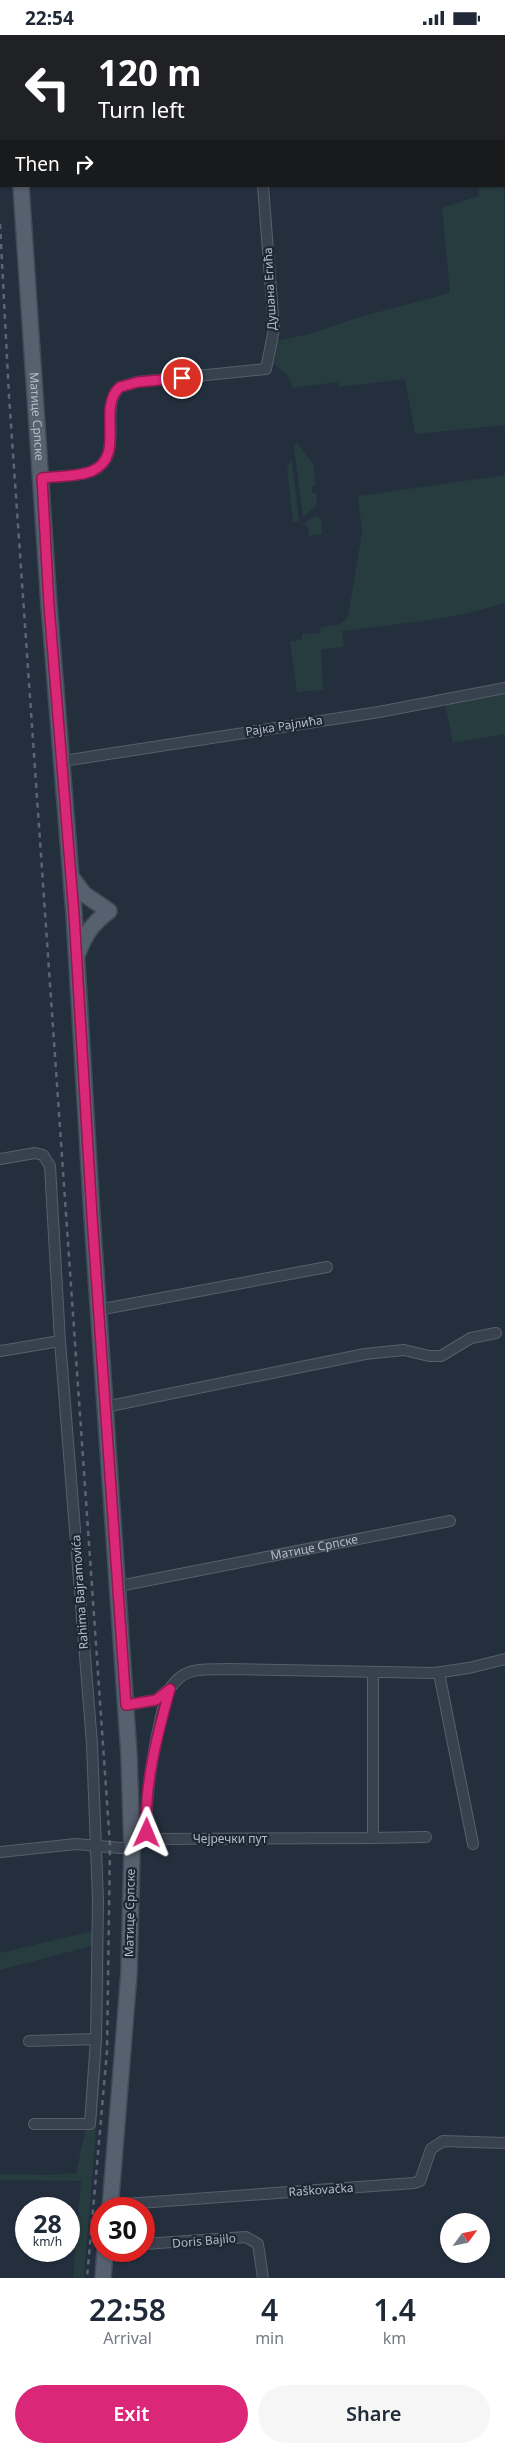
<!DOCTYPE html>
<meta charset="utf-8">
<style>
body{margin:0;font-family:"Noto Sans",sans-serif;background:#f6f6f7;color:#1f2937;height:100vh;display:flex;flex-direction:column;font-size:19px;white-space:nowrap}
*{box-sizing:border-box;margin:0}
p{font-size:16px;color:#747a83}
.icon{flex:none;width:28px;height:28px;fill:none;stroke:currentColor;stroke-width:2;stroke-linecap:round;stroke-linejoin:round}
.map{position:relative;height:2243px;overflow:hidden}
.drawer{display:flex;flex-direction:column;background:#fff;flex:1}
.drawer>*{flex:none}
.hud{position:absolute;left:0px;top:0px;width:505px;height:152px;box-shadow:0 1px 4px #0004;background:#202124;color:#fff;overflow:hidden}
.needle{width:32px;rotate:57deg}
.controls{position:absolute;left:440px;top:2178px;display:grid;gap:10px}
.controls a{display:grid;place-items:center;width:50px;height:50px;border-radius:50%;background:#fff;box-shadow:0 1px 4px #0004;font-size:25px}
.speed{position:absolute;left:15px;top:2162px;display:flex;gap:10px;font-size:25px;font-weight:700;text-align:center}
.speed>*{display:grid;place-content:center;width:65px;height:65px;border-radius:50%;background:#fff;box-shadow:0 1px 4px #0004;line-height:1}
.speed small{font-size:12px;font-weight:400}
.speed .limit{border:8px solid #d22;background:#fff;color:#111}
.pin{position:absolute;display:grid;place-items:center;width:42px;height:42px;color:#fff;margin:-21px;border:2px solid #fff;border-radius:50%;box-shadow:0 1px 5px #0007}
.me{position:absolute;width:55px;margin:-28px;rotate:1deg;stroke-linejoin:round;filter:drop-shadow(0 0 4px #0008)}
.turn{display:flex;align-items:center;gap:18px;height:105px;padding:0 15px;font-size:22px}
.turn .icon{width:65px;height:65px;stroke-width:2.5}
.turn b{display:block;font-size:35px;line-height:42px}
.then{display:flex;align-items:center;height:48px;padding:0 15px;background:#0003;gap:10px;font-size:19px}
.eta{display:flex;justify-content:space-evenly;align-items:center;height:85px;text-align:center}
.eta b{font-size:30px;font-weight:600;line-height:35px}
.button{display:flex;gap:10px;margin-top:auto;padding:10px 15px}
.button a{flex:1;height:58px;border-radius:30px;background:#db2777;color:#fff;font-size:20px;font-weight:600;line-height:58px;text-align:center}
.button a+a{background:#f6f6f7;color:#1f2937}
.status{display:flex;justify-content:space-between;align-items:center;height:35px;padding:0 25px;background:#fff;direction:ltr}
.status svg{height:14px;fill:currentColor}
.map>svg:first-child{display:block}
</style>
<div class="status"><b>22:54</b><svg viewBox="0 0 49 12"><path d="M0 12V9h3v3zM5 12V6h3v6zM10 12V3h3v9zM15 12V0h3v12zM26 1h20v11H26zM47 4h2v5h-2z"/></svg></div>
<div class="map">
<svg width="505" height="2243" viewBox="0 0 505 2243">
<rect width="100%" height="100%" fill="#242f3e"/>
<!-- green -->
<path fill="#263c3f" d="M391,0H492L389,1Z
M504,135L505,390L415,399L405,344L340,352L337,347L293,353L287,339L272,328L275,306L310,299L356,283L450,258L442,173L479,161L478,151H504Z
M296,407L314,430L315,451H312V458H316L317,469L303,483L294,411Z
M292,425L299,486L293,487L287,432Z
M505,440V568C453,585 396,589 342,596L344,612L321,614L323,655L297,657L290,606L302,605V599L320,598L319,593L340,589L348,582L362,497L358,461Z
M315,481L321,483L322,499L309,501L308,491L303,489Z
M505,656V699L453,708L445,668Z
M102,1818L104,1941L102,2020L84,2243H73L81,2146L0,2145V2139L50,2140L76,2138L87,2088H92L96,1819Z
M93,1896L95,1910L0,1935V1918Z"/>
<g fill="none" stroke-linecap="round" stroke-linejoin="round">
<!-- minor casing -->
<g stroke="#565f6c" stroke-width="12">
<g id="minor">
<path d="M251,0V1"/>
<path d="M41,443C57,441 78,442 92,436C127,421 97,372 120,352L137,347L266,334L274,294L263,151"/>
<path d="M63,726L379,677L505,653"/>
<path d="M0,1124L35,1118L43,1120L50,1131L60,1306L92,1709L98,1866L96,2004L29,2006"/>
<path d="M98,1275L327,1232"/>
<path d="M0,1316L60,1306"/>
<path d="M105,1372L365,1319L404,1315L429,1321H441L471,1303L496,1298"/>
<path id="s1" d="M119,1551L450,1486"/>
<path d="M373,1637V1803L151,1804L149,1802C140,1779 159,1678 169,1655C171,1651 176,1646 179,1643C192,1632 211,1635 227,1634L434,1638L469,1633L505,1624"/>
<path d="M439,1638L473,1809"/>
<path d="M126,1670L156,1665L169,1654"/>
<path d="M373,1803L426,1802"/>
<path d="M0,1817L76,1809L132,1814"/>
<path d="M34,2089H90L96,2004"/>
<path d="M111,2170L414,2148L420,2146L431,2114L443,2106L505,2108"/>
<path d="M144,2209L246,2202L258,2209L263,2243"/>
</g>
</g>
<!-- primary casing -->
<g stroke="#414a57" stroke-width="18">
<g id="primary">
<path d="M11,0V1"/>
<path id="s2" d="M21,151L49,570L74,879L92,1181L129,1720L132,1814L129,1938L110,2174"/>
<path d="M72,843L84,859L109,876C93,888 85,899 78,918"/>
<path d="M103,2243L105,2216"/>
</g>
</g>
<!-- minor -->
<use href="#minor" stroke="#38414e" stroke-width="10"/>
<!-- primary -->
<use href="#primary" stroke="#56606e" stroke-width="15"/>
<!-- rail -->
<path stroke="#5a6575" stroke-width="2.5" stroke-dasharray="5 5" stroke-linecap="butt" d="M0,189L9,361L110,1810L107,2016L87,2243"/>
</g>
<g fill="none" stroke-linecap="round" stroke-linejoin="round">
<!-- route casing -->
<g stroke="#8e194d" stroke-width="12">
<path id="route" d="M147,1798C143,1753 158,1697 170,1654L156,1665L126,1670L92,1181L74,879L49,570L42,443C57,441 78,442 92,436C127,421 96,372 120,352L138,347L182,343"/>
</g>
<!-- route -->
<use href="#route" stroke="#db2777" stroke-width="9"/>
</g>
<g text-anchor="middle" stroke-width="4.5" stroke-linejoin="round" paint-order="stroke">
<!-- street labels -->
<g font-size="12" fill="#b4bcc9" stroke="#1d2633">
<text transform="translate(270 254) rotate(-93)" y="4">Душана Егића</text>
<text dy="4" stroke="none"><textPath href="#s2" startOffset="231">Матице Српске</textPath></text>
<text transform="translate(284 691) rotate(-9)" y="4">Рајка Рајлића</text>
<text dy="4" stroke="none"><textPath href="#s1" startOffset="199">Матице Српске</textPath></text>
<text transform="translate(80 1557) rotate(-94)" y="4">Rahima Bajramovića</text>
<text x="230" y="1808">Чејречки пут</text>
<text transform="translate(130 1878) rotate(-89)" y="4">Матице Српске</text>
<text transform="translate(321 2155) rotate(-4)" y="4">Raškovačka</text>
<text transform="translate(204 2206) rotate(-5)" y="4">Doris Bajilo</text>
</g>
</g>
</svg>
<div class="controls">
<a><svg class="needle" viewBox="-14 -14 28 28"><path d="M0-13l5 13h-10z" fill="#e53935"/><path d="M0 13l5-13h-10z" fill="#747a83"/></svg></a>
</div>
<div class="speed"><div>28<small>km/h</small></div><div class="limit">30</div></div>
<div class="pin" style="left:182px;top:343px;background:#d93025"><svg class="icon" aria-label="arrive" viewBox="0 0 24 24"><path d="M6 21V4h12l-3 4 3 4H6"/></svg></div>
<svg class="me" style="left:147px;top:1798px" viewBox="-20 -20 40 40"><path d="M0-17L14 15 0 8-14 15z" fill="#db2777" stroke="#fff" stroke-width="4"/></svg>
<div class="hud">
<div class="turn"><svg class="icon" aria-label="left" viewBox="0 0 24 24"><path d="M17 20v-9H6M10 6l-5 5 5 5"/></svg><div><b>120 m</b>Turn left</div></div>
<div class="then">Then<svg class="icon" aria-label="right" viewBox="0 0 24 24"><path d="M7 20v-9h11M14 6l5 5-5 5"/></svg></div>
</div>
</div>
<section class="drawer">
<div class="eta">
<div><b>22:58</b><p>Arrival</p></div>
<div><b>4</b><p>min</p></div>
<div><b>1.4</b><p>km</p></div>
</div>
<div class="button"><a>Exit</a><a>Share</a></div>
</section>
